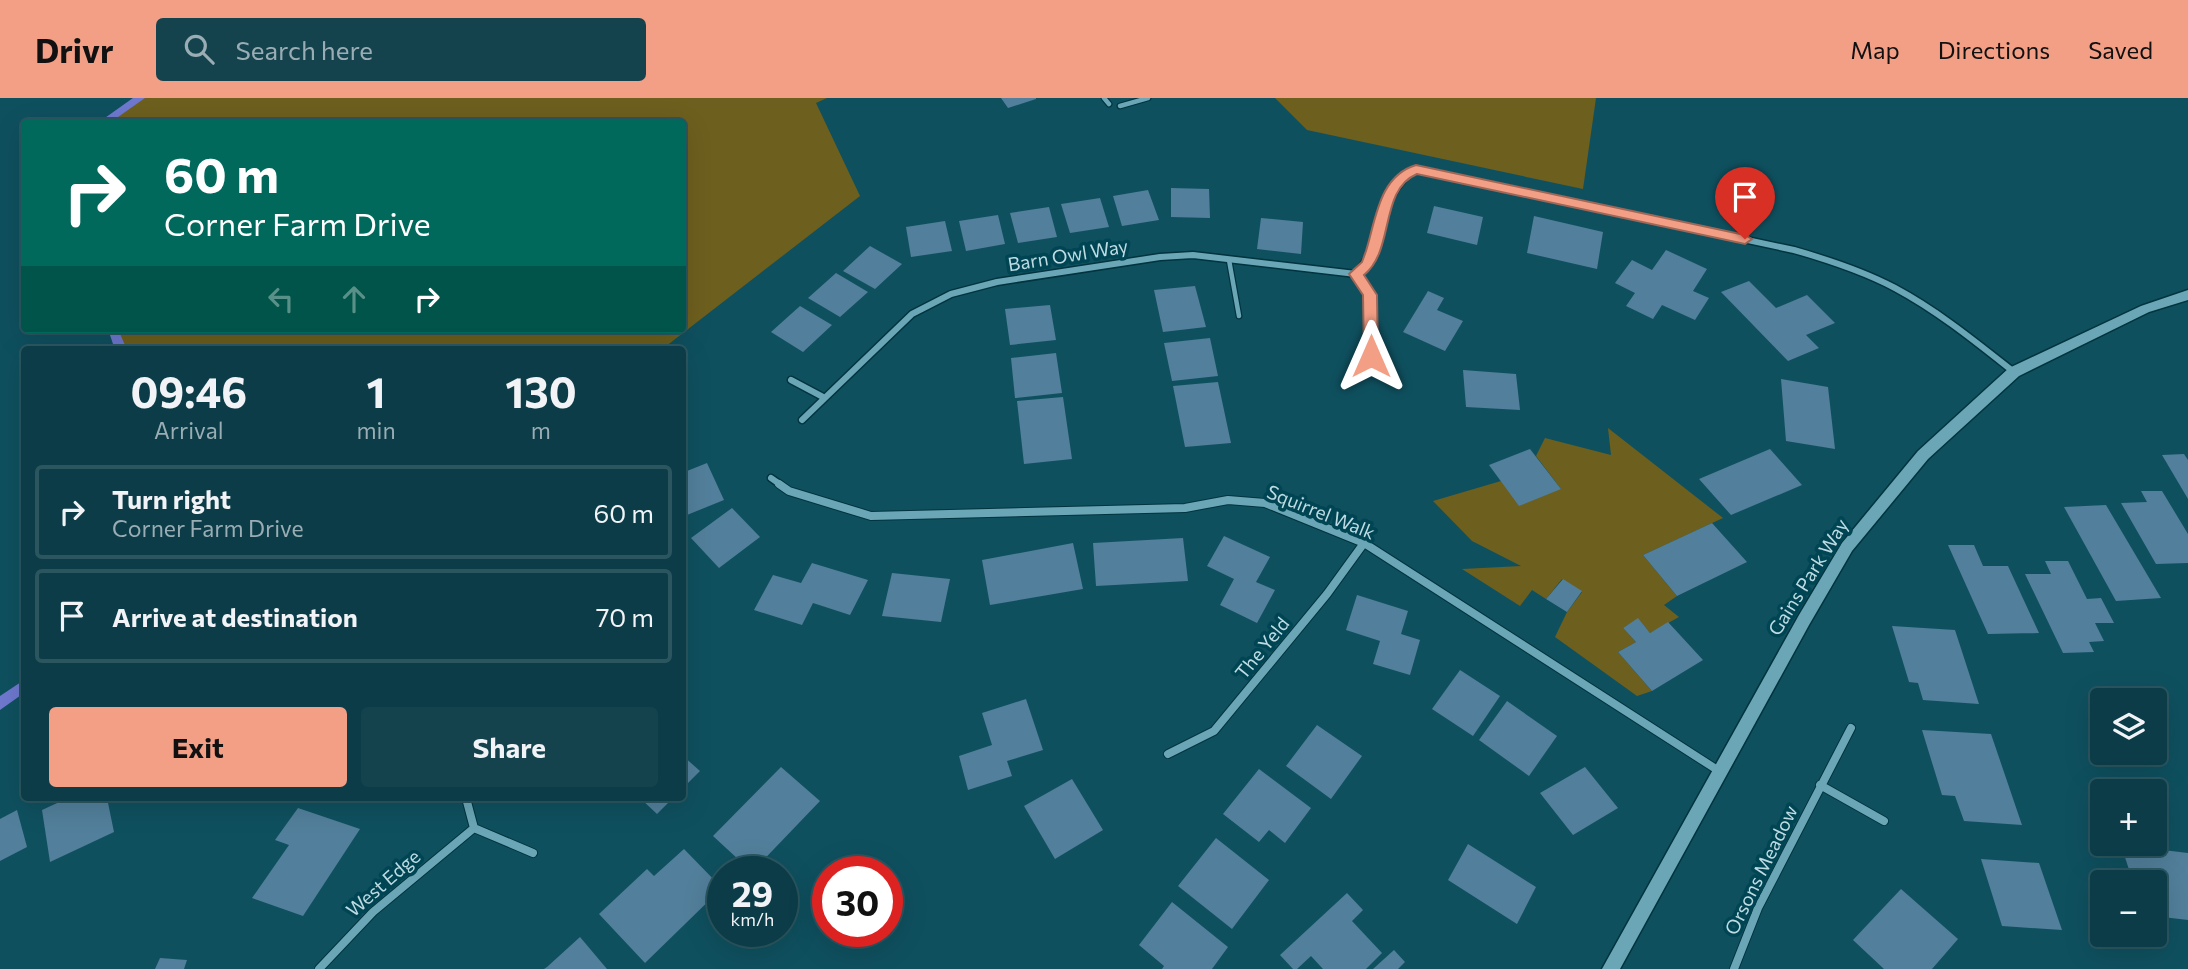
<!DOCTYPE html>
<meta charset="utf-8">
<style>
body{margin:0;font-family:Commissioner,sans-serif;background:#14434e;color:#f1f3f6;height:100vh;display:flex;flex-direction:column;font-size:26px;white-space:nowrap}
*{box-sizing:border-box;margin:0}
p{font-size:23px;color:#9aadb4}
.icon{flex:none;width:38px;height:38px;fill:none;stroke:currentColor;stroke-width:2;stroke-linecap:round;stroke-linejoin:round}
.map{position:relative;flex:1;overflow:hidden}
.sheet{position:absolute;left:21px;top:248px;width:665px;height:455px;display:flex;flex-direction:column;background:#0b3c47;border-radius:7px;box-shadow:0 7px 28px #0002,0 0 0 2px #2b5660}
.sheet>*{flex:none}
.top-card{position:absolute;left:21px;top:21px;width:665px;height:214px;border-radius:7px;box-shadow:0 7px 28px #0002,0 0 0 2px #2b5660;background:#00695c;color:#fff;overflow:hidden}
.controls{position:absolute;left:2090px;top:590px;display:grid;gap:14px}
.controls a{display:grid;place-items:center;width:77px;height:77px;border-radius:7px;background:#0b3c47;box-shadow:0 7px 28px #0002,0 0 0 2px #2b5660;font-size:35px}
.speed{position:absolute;left:707px;top:758px;display:flex;gap:14px;font-size:35px;font-weight:700;text-align:center}
.speed>*{display:grid;place-content:center;width:91px;height:91px;border-radius:50%;background:#0b3c47;box-shadow:0 7px 28px #0002,0 0 0 2px #2b5660;line-height:1}
.speed small{font-size:18px;font-weight:400}
.speed .limit{border:10px solid #d22;background:#fff;color:#111}
.pin{position:absolute;display:grid;place-items:center;width:60px;height:60px;color:#fff;margin:-72px -30px;border-radius:50% 50% 50% 0;rotate:-45deg;box-shadow:0 0 7px #0007}
.pin .icon{rotate:45deg}
.me{position:absolute;width:77px;margin:-38px;rotate:0deg;stroke-linejoin:round;filter:drop-shadow(0 0 5px #0008)}
.turn{display:flex;align-items:center;gap:24px;height:147px;padding:0 28px;font-size:32px}
.turn .icon{width:91px;height:91px;stroke-width:2.5}
.turn b{display:block;font-size:49px;line-height:60px}
.lanes{display:flex;align-items:center;height:66px;padding:0 28px;background:#0003;justify-content:center;gap:35px;direction:ltr}
.lanes .off{opacity:.35}
.eta{display:flex;justify-content:space-evenly;align-items:center;height:119px;text-align:center}
.eta b{font-size:42px;font-weight:700;line-height:49px}
.button{display:flex;gap:14px;margin-top:auto;padding:14px 28px}
.button a{flex:1;height:80px;border-radius:7px;background:#f39f86;color:#111;font-size:28px;font-weight:700;line-height:80px;text-align:center}
.button a+a{background:#14434e;color:#f1f3f6}
ul{padding:0;list-style:none}
li{display:flex;align-items:center;gap:21px;height:94px;margin:0 14px 10px;padding:0 14px;border:4px solid #2b5660;border-radius:7px}
li div{flex:1}
li b{display:block;font-size:26px}
li em{font-style:normal}
header{display:flex;align-items:center;gap:42px;box-sizing:border-box;height:98px;padding:0 35px;background:#f39f86;color:#111}
header strong{font-size:33px}
nav{display:flex;gap:38px;margin-inline-start:auto;font-size:24px}
.search{width:490px;height:63px;background:#14434e;display:flex;align-items:center;gap:18px;box-sizing:border-box;padding:0 24px;border-radius:7px;color:#9aadb4;font-size:26px}
.map>svg:first-child{display:block}
</style>
<header>
<strong>Drivr</strong>
<div class="search"><svg class="icon" aria-label="search" viewBox="0 0 24 24"><circle cx="10" cy="10" r="6"/><path d="M15 15l6 6"/></svg>Search here</div>
<nav><a>Map</a><a>Directions</a><a>Saved</a></nav>
</header>
<div class="map">
<svg width="2188" height="871" viewBox="0 0 2188 871">
<rect width="100%" height="100%" fill="#0f505f"/>
<!-- green -->
<path fill="#6d5f1e" d="M140,0H827L816,5L860,98L661,252H119L111,231H682V24H105Z
M1275,0H1596L1583,91L1307,32Z
M1608,330L1723,420L1643,457L1677,498L1664,507L1679,519L1650,535L1638,521L1623,530L1636,544L1618,554L1652,593L1637,598L1555,539L1567,514L1582,494L1562,481L1546,501L1532,492L1520,508L1462,471L1521,468L1472,443L1433,403L1501,383L1561,391L1536,358L1545,340L1611,357Z"/>
<g fill="none" stroke-linecap="round" stroke-linejoin="round">
<!-- stream -->
<path fill="#6e78ce" fill-rule="evenodd" d="M133,0H145L111,24H100L102,22Z
M108,231H118L127,252H115Z
M24,582V595L0,612V598Z"/>
</g>
<!-- building -->
<path fill="#527f9b" d="M1001,0H1036V1L1008,10Z
M1171,90L1209,91L1210,120L1171,119Z
M1148,92L1159,122L1122,128L1113,98Z
M1100,100L1109,129L1070,135L1061,106Z
M1434,108L1483,119L1477,147L1427,135Z
M1049,109L1057,139L1018,145L1010,115Z
M998,117L1005,146L966,153L959,123Z
M1534,118L1603,134L1597,171L1527,155Z
M1261,120L1303,124L1301,156L1257,151Z
M945,123L952,153L911,159L906,129Z
M870,148L902,166L875,191L843,173Z
M1666,152L1707,171L1693,193L1709,200L1695,222L1662,207L1653,221L1626,208L1635,195L1615,185L1632,162L1652,172Z
M836,175L868,194L840,219L808,200Z
M1749,183L1776,210L1807,197L1835,225L1806,237L1819,250L1788,263L1721,194Z
M1195,188L1206,229L1163,234L1154,192Z
M1428,193L1444,200L1437,212L1463,223L1445,253L1403,234Z
M1050,207L1056,242L1010,247L1005,211Z
M800,208L832,227L803,254L771,234Z
M1210,240L1218,278L1172,283L1164,245Z
M1056,255L1062,295L1015,300L1011,260Z
M1463,272L1516,276L1520,312L1466,309Z
M1781,281L1828,289L1835,351L1786,343Z
M1218,284L1231,345L1185,349L1173,288Z
M1063,299L1072,361L1024,366L1017,303Z
M1530,351L1561,391L1519,408L1489,367Z
M1770,351L1802,387L1731,417L1699,381Z
M2184,356L2188,362V401L2162,357Z
M707,365L724,402L682,419V375Z
M2141,393H2162L2188,436V465L2156,466L2121,405L2147,404Z
M2106,407L2161,500L2116,503L2064,409Z
M732,410L760,439L719,470L691,440Z
M1712,425L1747,464L1677,498L1643,457Z
M1224,438L1270,459L1256,484L1275,492L1257,525L1220,507L1234,481L1207,468Z
M1183,440L1188,483L1096,488L1093,445Z
M1073,445L1083,491L990,507L982,462Z
M1948,447H1974L1983,468H2008L2039,535L1988,536Z
M2045,463H2068L2087,501L2101,500L2114,525H2095L2104,543L2089,544L2094,554L2063,555L2025,476H2051Z
M812,465L868,482L850,517L813,505L802,527L754,512L773,477L801,485Z
M892,475L950,481L941,524L882,518Z
M1563,481L1582,493L1567,514L1546,501Z
M1357,497L1408,513L1401,536L1420,542L1410,577L1373,566L1380,543L1346,532Z
M1638,520L1650,535L1668,524L1703,562L1652,593L1618,554L1636,544L1623,530Z
M1892,528L1955,532L1979,606L1923,602L1918,585L1909,584Z
M1460,572L1500,598L1473,638L1432,611Z
M1026,601L1043,652L1007,663L1012,678L968,692L959,658L992,647L982,615Z
M1507,603L1557,638L1529,678L1479,642Z
M1317,627L1362,658L1331,701L1286,668Z
M1922,632L1991,636L2022,727L1964,723L1955,698L1942,697Z
M682,657L700,673L682,691Z
M781,669L820,703L752,774L713,738Z
M1585,669L1618,710L1573,737L1540,695Z
M1259,671L1311,710L1285,745L1269,732L1259,744L1223,716Z
M1072,681L1103,732L1055,761L1024,708Z
M68,700H107L114,734L50,764L42,712Z
M640,700H673L657,716Z
M298,710L360,731L303,818L252,800L289,747L275,742Z
M17,712L27,749L0,763V721Z
M1216,740L1269,782L1232,831L1178,788Z
M1468,746L1536,789L1517,826L1448,782Z
M2121,747L2188,755V822L2154,818V784H2133Z
M684,751L722,790L645,865L599,816L647,771L654,778Z
M1981,761L2039,765L2062,832L2002,828Z
M1901,791L1958,841L1932,871H1884L1853,842Z
M1347,795L1363,812L1352,823L1382,855L1366,871H1323L1311,858L1297,871H1293L1280,857Z
M1172,804L1228,849L1212,871H1162L1164,868L1139,847Z
M580,839L607,871H544L547,869Z
M1394,852L1405,864L1398,871H1373Z
M160,860L187,862L184,871H155Z"/>
<g fill="none" stroke-linecap="round" stroke-linejoin="round">
<!-- lane casing -->
<g stroke="#01343f" stroke-width="7">
<path id="lane" d="M1104,0L1109,6
M1120,8L1148,0
M1229,162L1239,218"/>
</g>
<!-- street-far1 casing -->
<g stroke="#01343f" stroke-width="9">
<path id="street-far1" d="M1356,176C1375,201 1372,229 1371,258
M791,282L823,299
M802,322L912,216L951,196L997,184L1160,159L1193,157L1356,176C1387,142 1376,97 1416,71L1794,152C1829,162 1863,173 1895,190C1938,213 1976,244 2014,274
M771,380L781,387"/>
</g>
<!-- street casing -->
<g stroke="#01343f" stroke-width="10">
<path id="street" d="M779,386L789,393L871,418L1185,410L1228,402L1265,405L1364,445L1719,673
M1168,656L1214,633L1327,496L1364,445
M1820,687L1884,723
M466,700L474,730
M319,871L373,814L474,730L533,755
M1734,871L1758,810L1851,630"/>
</g>
<!-- secondary casing -->
<g stroke="#01343f" stroke-width="3">
<path id="secondary" d="M2188,192V202L2149,214L2019,278L1928,361L1852,453L1809,527L1620,871H1602L1799,517L1842,445L1918,353L2009,270L2141,208Z"/>
</g>
<!-- lane -->
<use href="#lane" stroke="#6ba6b6" stroke-width="4.5"/>
<!-- street-far1 -->
<use href="#street-far1" stroke="#6ba6b6" stroke-width="6"/>
<!-- street -->
<use href="#street" stroke="#6ba6b6" stroke-width="8"/>
<!-- secondary -->
<use href="#secondary" fill="#6ba6b6" fill-rule="evenodd"/>
</g>
<!-- route -->
<path fill="#f39f86" stroke="#9e6757" stroke-width="2" d="M1416,67L1745,137L1752,141L1745,146L1417,76C1379,92 1395,152 1364,177L1377,197L1378,258L1371,264L1364,258L1363,197L1349,176L1362,164L1366,153C1376,121 1379,78 1416,67Z"/>
<g text-anchor="middle" stroke-width="7" stroke-linejoin="round" paint-order="stroke">
<!-- street labels -->
<g font-size="19" fill="#bedbe3" stroke="#004553">
<text transform="translate(1068 157) rotate(-9)" y="7">Barn Owl Way</text>
<text transform="translate(1321 414) rotate(22)" y="7">Squirrel Walk</text>
<text transform="translate(1808 479) rotate(-58)" y="7">Gains Park Way</text>
<text transform="translate(1262 550) rotate(-51)" y="7">The Yeld</text>
<text transform="translate(1761 772) rotate(-64)" y="7">Orsons Meadow</text>
<text transform="translate(383 785) rotate(-41)" y="7">West Edge</text>
</g>
</g>
</svg>
<div class="controls">
<a><svg class="icon" aria-label="layers" viewBox="0 0 24 24"><path d="M12 4l9 5-9 5-9-5zM3 14l9 5 9-5"/></svg></a>
<a>+</a>
<a>−</a>
</div>
<div class="speed"><div>29<small>km/h</small></div><div class="limit">30</div></div>
<div class="pin" style="left:1745px;top:141px;background:#d93025"><svg class="icon" aria-label="arrive" viewBox="0 0 24 24"><path d="M6 21V4h12l-3 4 3 4H6"/></svg></div>
<svg class="me" style="left:1371px;top:258px" viewBox="-20 -20 40 40"><path d="M0-17L14 15 0 8-14 15z" fill="#f39f86" stroke="#fff" stroke-width="4"/></svg>
<div class="top-card">
<div class="turn"><svg class="icon" aria-label="right" viewBox="0 0 24 24"><path d="M7 20v-9h11M14 6l5 5-5 5"/></svg><div><b>60 m</b>Corner Farm Drive</div></div>
<div class="lanes"><svg class="icon off" aria-label="left" viewBox="0 0 24 24"><path d="M17 20v-9H6M10 6l-5 5 5 5"/></svg><svg class="icon off" aria-label="ahead" viewBox="0 0 24 24"><path d="M12 20V5M6 11l6-6 6 6"/></svg><svg class="icon" aria-label="right" viewBox="0 0 24 24"><path d="M7 20v-9h11M14 6l5 5-5 5"/></svg></div>
</div>
<section class="sheet">
<div class="eta">
<div><b>09:46</b><p>Arrival</p></div>
<div><b>1</b><p>min</p></div>
<div><b>130</b><p>m</p></div>
</div>
<ul>
<li><svg class="icon" aria-label="right" viewBox="0 0 24 24"><path d="M7 20v-9h11M14 6l5 5-5 5"/></svg><div><b>Turn right</b><p>Corner Farm Drive</p></div><em>60 m</em></li>
<li><svg class="icon" aria-label="arrive" viewBox="0 0 24 24"><path d="M6 21V4h12l-3 4 3 4H6"/></svg><div><b>Arrive at destination</b></div><em>70 m</em></li>
</ul>
<div class="button"><a>Exit</a><a>Share</a></div>
</section>
</div>
